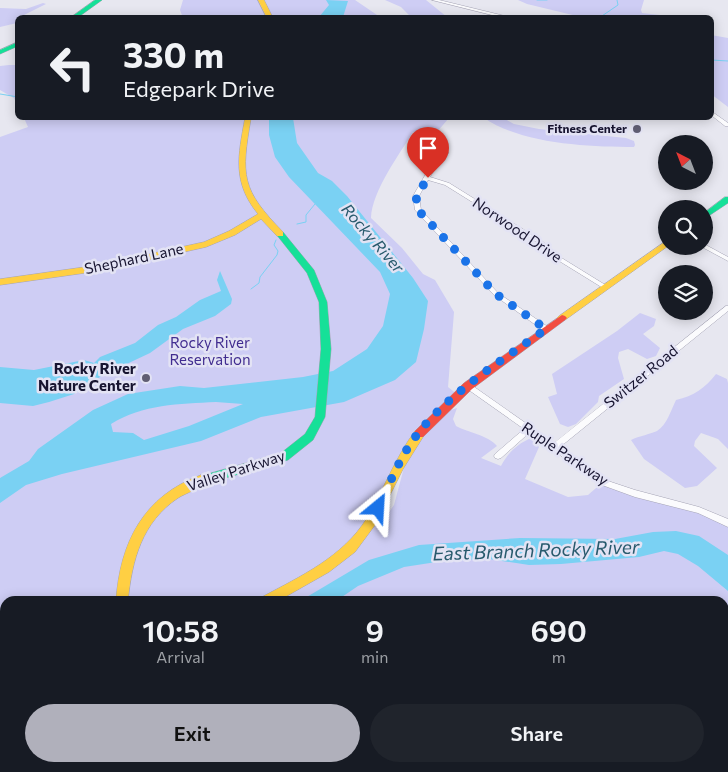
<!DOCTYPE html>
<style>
body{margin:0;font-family:Commissioner,sans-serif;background:#20242c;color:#f1f3f6;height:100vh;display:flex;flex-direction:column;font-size:19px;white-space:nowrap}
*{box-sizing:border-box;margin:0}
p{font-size:16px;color:#9ea1a6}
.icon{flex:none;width:28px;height:28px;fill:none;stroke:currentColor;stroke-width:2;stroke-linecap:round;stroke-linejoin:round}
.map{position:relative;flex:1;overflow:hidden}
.drawer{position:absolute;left:0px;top:596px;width:729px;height:176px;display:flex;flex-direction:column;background:#171b24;border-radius:15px 15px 0 0;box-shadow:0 2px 12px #0003}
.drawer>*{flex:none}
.guide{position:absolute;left:15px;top:15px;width:699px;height:105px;border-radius:8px;box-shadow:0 2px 12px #0003;background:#171b24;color:#f1f3f6;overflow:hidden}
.needle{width:32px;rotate:318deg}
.controls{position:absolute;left:658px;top:135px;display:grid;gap:10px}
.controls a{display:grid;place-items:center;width:55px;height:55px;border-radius:50%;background:#171b24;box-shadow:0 2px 12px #0003;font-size:25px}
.pin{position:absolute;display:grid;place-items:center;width:42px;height:42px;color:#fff;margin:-51px -21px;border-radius:50% 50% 50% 0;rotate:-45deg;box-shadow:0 0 5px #0007}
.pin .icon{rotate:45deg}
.me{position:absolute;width:55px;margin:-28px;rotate:27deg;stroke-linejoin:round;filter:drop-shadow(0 0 4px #0008)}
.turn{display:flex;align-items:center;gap:18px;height:105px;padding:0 25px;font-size:22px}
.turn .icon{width:65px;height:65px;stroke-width:2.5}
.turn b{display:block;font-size:35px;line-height:42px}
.eta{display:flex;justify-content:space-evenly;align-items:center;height:85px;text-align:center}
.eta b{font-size:30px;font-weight:600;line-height:35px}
.cta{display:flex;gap:10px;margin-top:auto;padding:10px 25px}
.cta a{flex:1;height:58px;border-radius:30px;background:#b0b0bb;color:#111;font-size:20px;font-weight:600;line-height:58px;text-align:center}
.cta a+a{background:#20242c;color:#f1f3f6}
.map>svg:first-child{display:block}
</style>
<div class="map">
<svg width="728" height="772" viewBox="0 0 728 772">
<rect width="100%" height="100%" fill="#e7e7f0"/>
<!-- green -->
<path fill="#cecdf4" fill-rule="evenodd" d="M183,0H355L380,17L183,18L180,10Z
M385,0H426L447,17H411L401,7Z
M518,0H644L641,10L642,13L677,17H581L527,4Z
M43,3L46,4L18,18L17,23L0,27V8L26,9Z
M711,35L728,38V107L711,94Z
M9,65H17V105L14,98L0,90V66Z
M24,118H449L430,140L413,132C399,155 372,191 371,218L402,248L423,274L435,280L454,312L448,387L458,395L403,448L388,479L389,512L394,505L406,460L417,441L442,413L457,408L453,419L456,426C469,433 488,435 497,446L481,458L501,466C508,453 517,444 531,438L539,447L525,479L568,497L588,495L603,482L703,513L728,526V772H0V137L28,127ZM5,601H724V768H5Z
M484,118H503L514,124L539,129L626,138L634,141L635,145L634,147C588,147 522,144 484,118Z
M640,313L656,319L654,326L643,334L660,348L656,356L647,359L628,349L619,352L618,358L624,379L599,396L598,402L576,424L568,427L560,424L548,397L557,394L552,374L617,331Z
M716,374L727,379L728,383V449L718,439L701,433L695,441L694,446L717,468L697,486L685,488L644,459L631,440C639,436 651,434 657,431C667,425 671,410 676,400C694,396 705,388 716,374Z"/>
<!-- water -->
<path fill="#7ad1f3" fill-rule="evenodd" d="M326,0L348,1L343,17H319L329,5Z
M269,118H293L297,143L318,173L332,181L347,196L413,278L428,301L424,329L416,362L395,380L344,402L261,417L201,441L62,474L26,485L0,503V478L29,461L38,449L93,410L128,394L180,386L204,388L303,377L333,371L367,349L383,326L390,294L380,272L289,177L275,157L269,135ZM216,402L243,404L189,426L144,440L133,433L113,432L111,424C143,404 179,404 216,402Z
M220,271L232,299L231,304L215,316L183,329L150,353L116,369L106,364L100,369L106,373L74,394L49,402L33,406L0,403V367L34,370L84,360L94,363L100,357L135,343L158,325L176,317L200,300L221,291L217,280Z
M676,531L699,536L728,555V591L698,566L678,554L664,551L639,557L561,564L529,565L489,559L443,561L404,567L358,586L336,601H300L369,560L419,545L520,538L615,539L653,532Z
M0,689L5,698V768H121L107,772H0Z"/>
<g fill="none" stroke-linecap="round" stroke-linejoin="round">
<!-- stream -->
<path stroke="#7ad1f3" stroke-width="1" d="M537,0H547
M599,18L618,5L617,0
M711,60L728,61
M0,94L18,97
M297,224L306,222V215L315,204
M251,289L259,283L260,277L277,255L278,251L274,245L276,240"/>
<!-- street casing -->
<g stroke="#a5a4b5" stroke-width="1">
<path id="street" d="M432,0H439L513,18H504Z
M711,111L728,123V126H725L711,115Z
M445,152L449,153L439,162L430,177L449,183L542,241L560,257L607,286L608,287L607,288H603L556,259L538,243L445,185L428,180L419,196L421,210L498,293L548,327L549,329L548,331H544L494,295L415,210L413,196L431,165L440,156Z
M704,244L728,257V261L702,247L701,246H704Z
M726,306H728V311L560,447L608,481L635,490L699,507L728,519V527L698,513L635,497L602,485L529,433L501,458L498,459L495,458L494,456L495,454L524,429L466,388L465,386L466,384H470L554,443Z"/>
</g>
<!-- fast casing -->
<g stroke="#a5a4b5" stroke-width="1">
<path id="fast" d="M95,0H102L77,18H70Z
M18,42V46L0,54V50Z
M725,197H728V203L704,219V213Z
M280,231L283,232L314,270L327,302L331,349L325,417L313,440L288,460L201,485L197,483L195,480L197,477L281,453L305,434L315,417L321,349L319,302L307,273L276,234Z
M12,768H29L28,772H10Z
M525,768H544L546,772H526Z"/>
</g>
<!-- slow casing -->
<g stroke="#a5a4b5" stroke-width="1">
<path id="slow" d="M258,0H264L273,18H267Z
M245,118H251C241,176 241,189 283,232V236H277L261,219L235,235L206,247L99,271L0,285V279L99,265L204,242L229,231L258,214C232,182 238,156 245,118Z
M666,241V246H668L565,320H559L557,318L559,316Z
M419,430L423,431L424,434L423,437L403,469L375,525L355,552L329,572L278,601H260L262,597C301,576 343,557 367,518C384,489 395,458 415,431Z
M201,475L205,477L207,480C202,488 186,493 178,498C142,522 132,560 128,601H116C120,543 143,496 201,475Z"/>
</g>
<!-- jam casing -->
<g stroke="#a5a4b5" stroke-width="1">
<path id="jam" d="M562,315L565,316L567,318L565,320L472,389L423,437H415L414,434L415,431L464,383Z"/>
</g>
<!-- street -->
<use href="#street" fill="#fbfbfd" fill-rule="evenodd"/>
<!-- fast -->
<use href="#fast" fill="#16e098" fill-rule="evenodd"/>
<!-- slow -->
<use href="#slow" fill="#ffcf43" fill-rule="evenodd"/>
<!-- jam -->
<use href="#jam" fill="#f24e42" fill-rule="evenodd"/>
</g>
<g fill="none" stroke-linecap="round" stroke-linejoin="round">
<!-- route -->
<path stroke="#1a73e8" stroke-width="9" stroke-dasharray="0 16.2" d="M378,508C388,487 397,465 409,446C440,398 500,362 546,329L496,294L418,210L416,196L428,178"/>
</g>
<!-- markers -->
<g fill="#605e73" stroke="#e3e3f4" stroke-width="2">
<circle cx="637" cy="129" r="5"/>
<circle cx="146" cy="378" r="5"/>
</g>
<g text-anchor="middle" stroke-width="5" stroke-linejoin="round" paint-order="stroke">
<!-- far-poi labels -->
<g font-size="12" font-weight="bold" fill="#171430" stroke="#e3e3f4" text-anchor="end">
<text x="627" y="133">Fitness Center</text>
</g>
<!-- street labels -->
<g font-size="15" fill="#171430" stroke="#e3e3f4">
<text transform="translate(517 230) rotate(34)" y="5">Norwood Drive</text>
<text transform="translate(134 259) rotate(-12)" y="5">Shephard Lane</text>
<text transform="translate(641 377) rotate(-39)" y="5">Switzer Road</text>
<text transform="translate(565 454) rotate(34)" y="5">Ruple Parkway</text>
<text transform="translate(236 471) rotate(-18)" y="5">Valley Parkway</text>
</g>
<!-- park labels -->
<g font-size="15" fill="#412d90" stroke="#e3e3f4">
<text x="210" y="348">Rocky River<tspan x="210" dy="17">Reservation</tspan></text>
</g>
<!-- poi labels -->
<g font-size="15" font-weight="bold" fill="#171430" stroke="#e3e3f4" text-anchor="end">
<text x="136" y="374">Rocky River<tspan x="136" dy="17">Nature Center</tspan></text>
</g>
<!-- water labels -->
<g font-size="16" font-style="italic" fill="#285a6d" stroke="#e3e3f4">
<text transform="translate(373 238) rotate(49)" y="6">Rocky River</text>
</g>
<!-- near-water labels -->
<g font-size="19" font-style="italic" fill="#285a6d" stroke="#e3e3f4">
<text transform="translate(536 550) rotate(-2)" y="7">East Branch Rocky River</text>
</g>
</g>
</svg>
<div class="controls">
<a><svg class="needle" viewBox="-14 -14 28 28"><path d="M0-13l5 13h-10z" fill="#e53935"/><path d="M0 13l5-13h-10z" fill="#9ea1a6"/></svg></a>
<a><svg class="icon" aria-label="search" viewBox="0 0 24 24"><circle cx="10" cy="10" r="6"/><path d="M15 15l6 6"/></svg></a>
<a><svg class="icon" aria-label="layers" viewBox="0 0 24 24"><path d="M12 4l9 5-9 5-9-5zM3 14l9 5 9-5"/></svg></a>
</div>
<div class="pin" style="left:428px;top:178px;background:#d93025"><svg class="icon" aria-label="arrive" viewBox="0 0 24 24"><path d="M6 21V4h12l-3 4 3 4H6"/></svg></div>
<svg class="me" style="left:378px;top:508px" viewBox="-20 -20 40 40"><path d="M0-17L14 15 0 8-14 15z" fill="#1a73e8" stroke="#fff" stroke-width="4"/></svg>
<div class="guide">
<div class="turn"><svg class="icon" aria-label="left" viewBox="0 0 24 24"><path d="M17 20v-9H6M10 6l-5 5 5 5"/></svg><div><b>330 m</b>Edgepark Drive</div></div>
</div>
<section class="drawer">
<div class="eta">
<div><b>10:58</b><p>Arrival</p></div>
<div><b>9</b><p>min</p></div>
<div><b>690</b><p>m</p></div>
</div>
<div class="cta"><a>Exit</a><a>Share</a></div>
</section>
</div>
